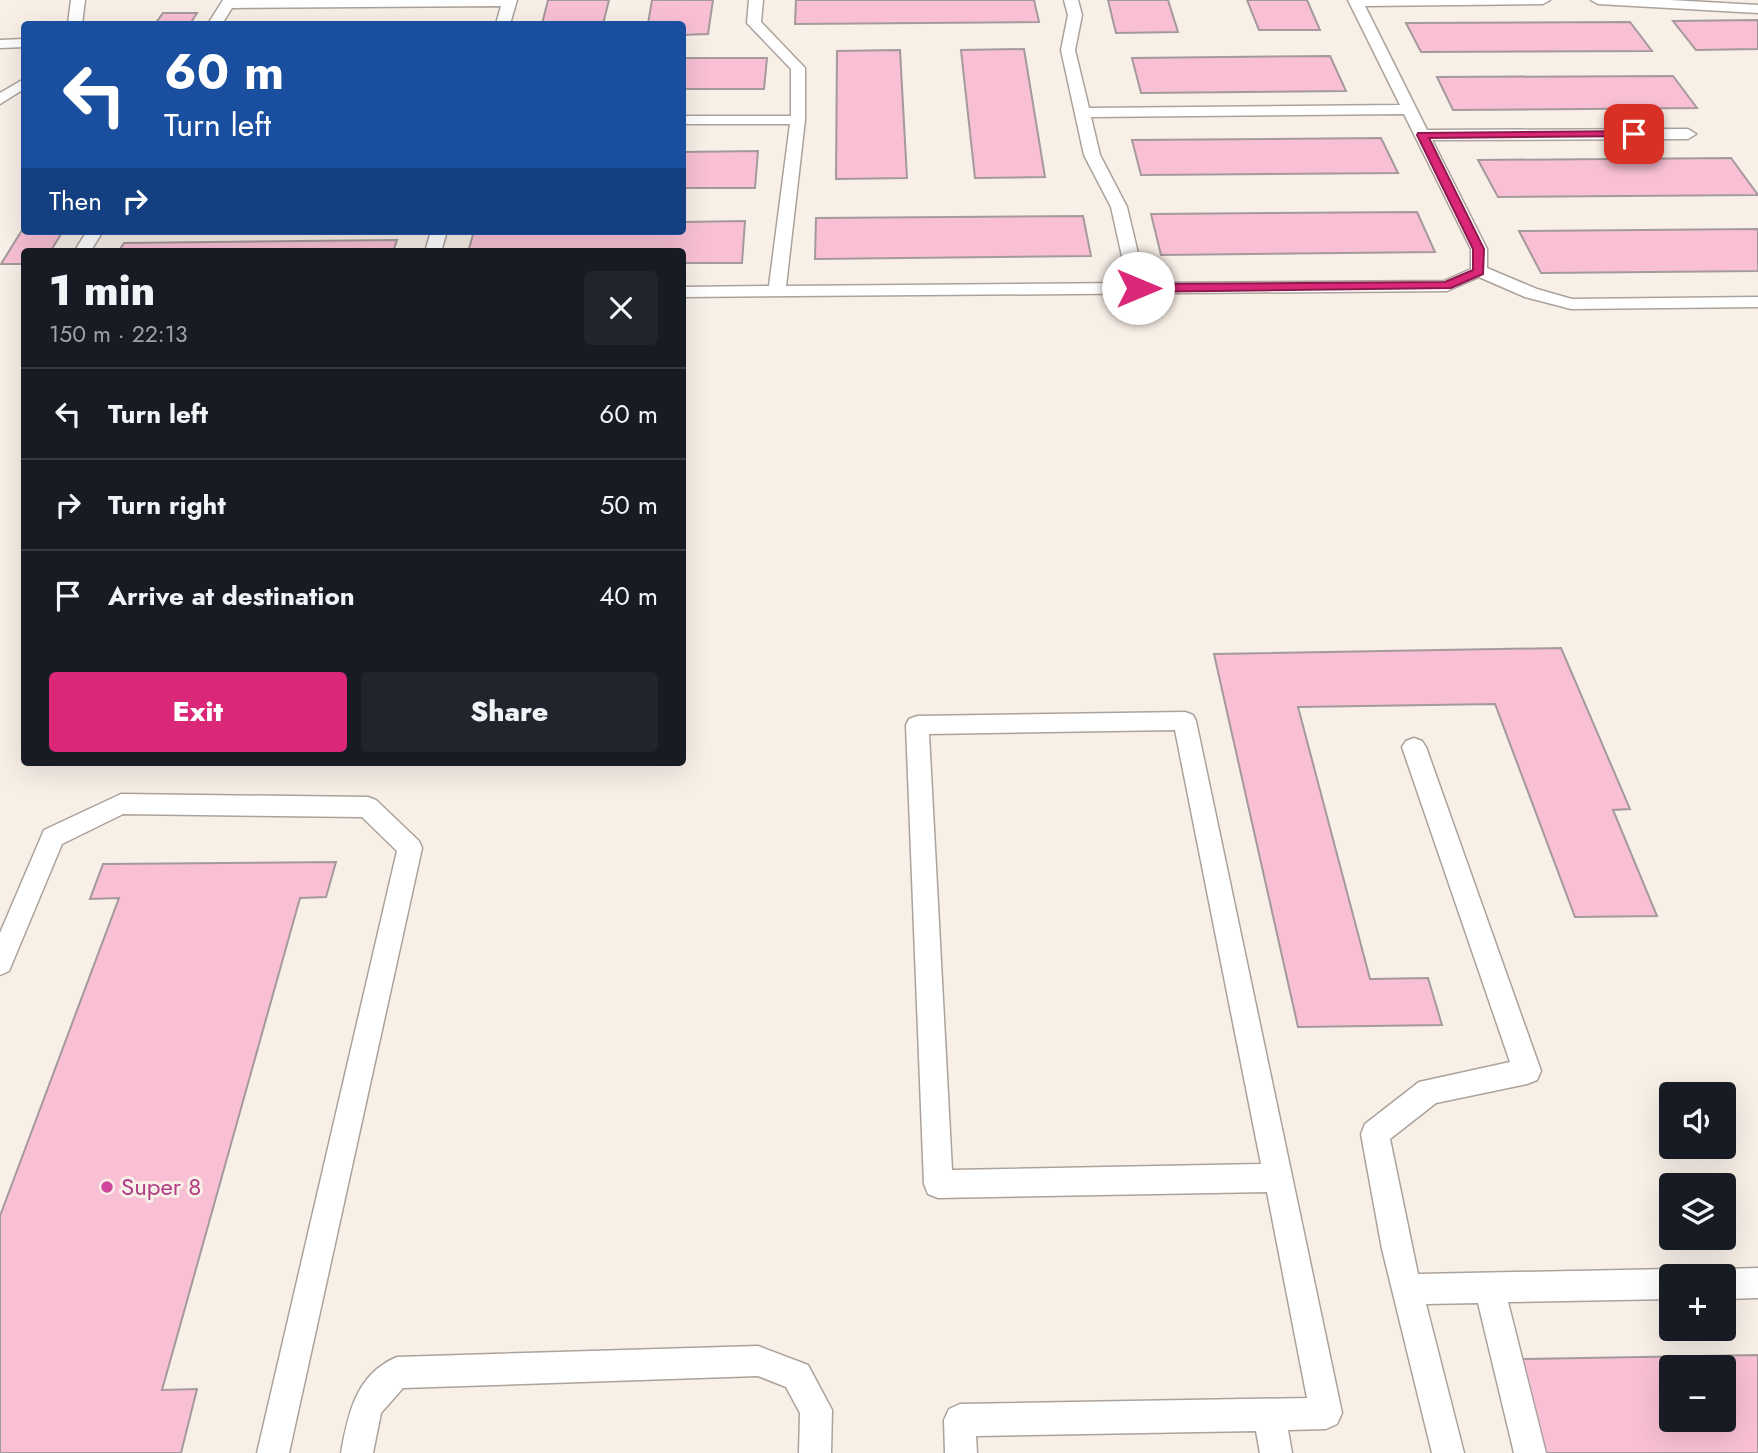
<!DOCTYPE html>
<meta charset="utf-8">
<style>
body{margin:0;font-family:Jost,sans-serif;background:#20242c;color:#f1f3f6;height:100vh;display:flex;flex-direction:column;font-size:26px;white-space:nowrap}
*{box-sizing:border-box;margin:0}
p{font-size:23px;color:#9ea1a6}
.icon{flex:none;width:38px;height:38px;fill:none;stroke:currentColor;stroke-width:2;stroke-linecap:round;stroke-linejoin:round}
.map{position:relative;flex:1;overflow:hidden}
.sheet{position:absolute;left:21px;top:248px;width:665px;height:518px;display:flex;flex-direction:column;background:#171b24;border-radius:7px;box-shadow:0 7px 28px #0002}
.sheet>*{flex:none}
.hud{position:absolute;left:21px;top:21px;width:665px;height:214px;border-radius:7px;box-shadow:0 7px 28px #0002;background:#1a4fa0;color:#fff;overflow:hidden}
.buttons{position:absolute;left:1659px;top:1082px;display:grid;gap:14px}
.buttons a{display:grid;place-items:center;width:77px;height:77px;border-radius:7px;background:#171b24;box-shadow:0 7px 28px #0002;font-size:35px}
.pin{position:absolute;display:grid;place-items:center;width:60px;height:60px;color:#fff;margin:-30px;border-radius:14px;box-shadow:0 4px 10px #0006}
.me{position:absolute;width:77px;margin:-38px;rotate:90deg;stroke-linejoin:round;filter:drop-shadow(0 0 5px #0008)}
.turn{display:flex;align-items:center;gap:24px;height:147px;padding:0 28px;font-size:32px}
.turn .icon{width:91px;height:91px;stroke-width:2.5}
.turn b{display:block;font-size:49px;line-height:60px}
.then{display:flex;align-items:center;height:66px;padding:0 28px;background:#0003;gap:14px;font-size:26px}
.round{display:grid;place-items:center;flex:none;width:74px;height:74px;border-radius:7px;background:#20242c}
.overview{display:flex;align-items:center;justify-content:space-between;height:119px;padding:0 28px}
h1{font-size:42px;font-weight:800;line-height:52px}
.cta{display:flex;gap:14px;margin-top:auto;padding:14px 28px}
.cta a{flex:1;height:80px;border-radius:7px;background:#db2777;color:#fff;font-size:28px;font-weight:800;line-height:80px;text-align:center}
.cta a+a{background:#20242c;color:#f1f3f6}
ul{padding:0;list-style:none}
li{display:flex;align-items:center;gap:21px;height:91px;padding:0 28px;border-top:2px solid #363941}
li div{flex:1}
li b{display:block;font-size:26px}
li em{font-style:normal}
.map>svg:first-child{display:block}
</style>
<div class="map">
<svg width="1758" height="1453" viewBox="0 0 1758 1453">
<rect width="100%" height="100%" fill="#f8efe7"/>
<!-- building -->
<path fill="#f9c0d5" stroke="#a4999d" stroke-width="2" fill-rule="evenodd" d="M548,0H609L603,24H542Z
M652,0H713L708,34L682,35V24H648Z
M796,0H1034L1039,22L795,24Z
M1108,0H1168L1178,32L1116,33Z
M1247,0H1307L1320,30H1259Z
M163,13H197L190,24H155Z
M1758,20V49L1696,50L1673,21Z
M1630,22L1652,51L1421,52L1406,23Z
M1024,49L1045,177L975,178L961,50Z
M900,50L907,178L836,179L837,51Z
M1330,56L1346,91L1141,93L1132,58Z
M682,58H767L764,89H682Z
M1673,76L1697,108L1453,110L1437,77Z
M1381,138L1398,173L1141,175L1132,140Z
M758,151L755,188H682V152Z
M1731,158L1758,195L1498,197L1478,160Z
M1417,212L1435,252L1161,255L1151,214Z
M1083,216L1091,256L815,259L816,218Z
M745,221L742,263H682V252H468L474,231H682V222Z
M24,227V231H63L50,252H24V264H1Z
M1758,229V271L1541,273L1519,231Z
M397,240L393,252H118L124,243Z
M1561,648L1630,809L1613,810L1657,916L1575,917L1495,704L1298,707L1370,979L1428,978L1442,1025L1298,1027L1214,654Z
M336,862L326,897L300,898L162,1390L197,1389L181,1453H0V1216L119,898L90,899L103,864Z
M1758,1355V1453H1544L1517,1359ZM1671,1367H1724V1419H1671Z"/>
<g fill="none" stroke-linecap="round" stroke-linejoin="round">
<!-- service casing -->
<g stroke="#aba29b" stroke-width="3">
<path id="service" d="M71,0H85L82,24H68Z
M517,0L510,24H496L501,6L232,8L222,24H208L223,0Z
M749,0H763L761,22L805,68V120L786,286L1128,283L1111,207L1084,155L1061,50L1068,15L1064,0H1078L1082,15L1075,50L1089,108L1400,105L1348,0H1550L1543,4L1365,6L1427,130L1688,129L1696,134L1688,139L1432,140L1487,249V268L1537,289L1572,299L1758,297V307L1571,309L1525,297L1479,277L1447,291L682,297V287L769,286L790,124H682V116H791V69L747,23ZM1404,114L1471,249V269L1444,281L1145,283L1127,207L1100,155L1091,117Z
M1591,0H1670L1758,5V13L1598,4Z
M24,39V47L0,48V40Z
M24,79V89L0,104V93Z
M87,231H103L90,252H74Z
M431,231H447L441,252H425Z
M1185,712L1193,715L1196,721L1342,1413L1337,1424L1326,1429L1288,1430L1292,1453H1260L1256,1431L976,1436L977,1453H945L944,1420L949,1409L960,1404L1307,1398L1267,1192L938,1198L928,1194L924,1184L906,725L909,719L917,716ZM1175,730L1261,1164L952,1170L929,734Z
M1414,738L1422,741L1426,747L1541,1071L1537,1080L1527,1084L1436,1103L1390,1139L1418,1274L1671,1269L1683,1276H1671V1299L1508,1302L1546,1453H1514L1478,1303L1426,1304L1464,1453H1432L1382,1249L1361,1134L1365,1124L1419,1082L1510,1062L1402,747L1406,741Z
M121,794L368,797L376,800L419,841L422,848L289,1453H257L397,851L362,817L123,814L62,844L9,971L0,975V933L44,830Z
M1758,1268V1298L1724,1299V1276H1712L1724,1269Z
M758,1346L808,1365L832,1410L831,1453H799L800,1413L786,1387L758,1376L403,1388L381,1413L373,1453H341C348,1414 356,1374 397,1357Z"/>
</g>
<!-- service -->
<use href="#service" fill="#fff" fill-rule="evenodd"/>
</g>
<!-- route -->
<path fill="#db2777" stroke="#8e194d" stroke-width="2" d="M1634,131L1638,132V136L1429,138L1484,249L1483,274L1451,288L1138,292L1132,288L1138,284L1445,282L1473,270V249L1417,135L1418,133Z"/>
<!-- markers -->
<circle fill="#d1479c" stroke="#f8efe7" stroke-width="2.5" cx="107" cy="1187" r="7"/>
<g text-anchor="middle" stroke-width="6" stroke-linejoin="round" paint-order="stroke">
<!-- near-hotel labels -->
<g font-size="24" fill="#b23c85" stroke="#f8efe7" text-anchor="start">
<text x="121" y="1195">Super 8</text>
</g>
</g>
</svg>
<div class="buttons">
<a><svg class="icon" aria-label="sound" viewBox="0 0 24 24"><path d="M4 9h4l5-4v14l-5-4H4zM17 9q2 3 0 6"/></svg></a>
<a><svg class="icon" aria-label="layers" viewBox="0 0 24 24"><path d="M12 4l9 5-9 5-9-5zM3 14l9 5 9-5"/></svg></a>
<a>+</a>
<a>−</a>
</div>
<div class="pin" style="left:1634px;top:134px;background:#d93025"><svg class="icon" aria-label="arrive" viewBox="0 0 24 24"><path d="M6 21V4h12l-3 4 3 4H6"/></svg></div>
<svg class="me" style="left:1138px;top:288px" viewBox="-20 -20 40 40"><circle r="19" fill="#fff"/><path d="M0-13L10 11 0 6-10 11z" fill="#db2777"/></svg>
<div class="hud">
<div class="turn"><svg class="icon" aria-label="left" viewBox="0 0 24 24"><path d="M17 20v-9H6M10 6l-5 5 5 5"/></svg><div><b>60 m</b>Turn left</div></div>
<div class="then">Then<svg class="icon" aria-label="right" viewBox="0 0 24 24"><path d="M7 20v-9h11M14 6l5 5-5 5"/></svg></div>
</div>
<section class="sheet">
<div class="overview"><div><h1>1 min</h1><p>150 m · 22:13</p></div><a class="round"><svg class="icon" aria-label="close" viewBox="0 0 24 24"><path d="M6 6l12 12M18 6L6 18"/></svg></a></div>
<ul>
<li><svg class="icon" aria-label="left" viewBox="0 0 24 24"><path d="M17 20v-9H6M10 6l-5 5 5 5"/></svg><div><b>Turn left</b></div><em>60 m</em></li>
<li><svg class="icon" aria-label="right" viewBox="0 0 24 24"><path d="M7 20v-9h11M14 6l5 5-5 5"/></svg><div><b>Turn right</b></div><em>50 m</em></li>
<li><svg class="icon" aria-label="arrive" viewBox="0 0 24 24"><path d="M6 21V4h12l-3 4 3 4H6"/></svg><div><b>Arrive at destination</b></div><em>40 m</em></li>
</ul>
<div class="cta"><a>Exit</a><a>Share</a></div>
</section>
</div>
